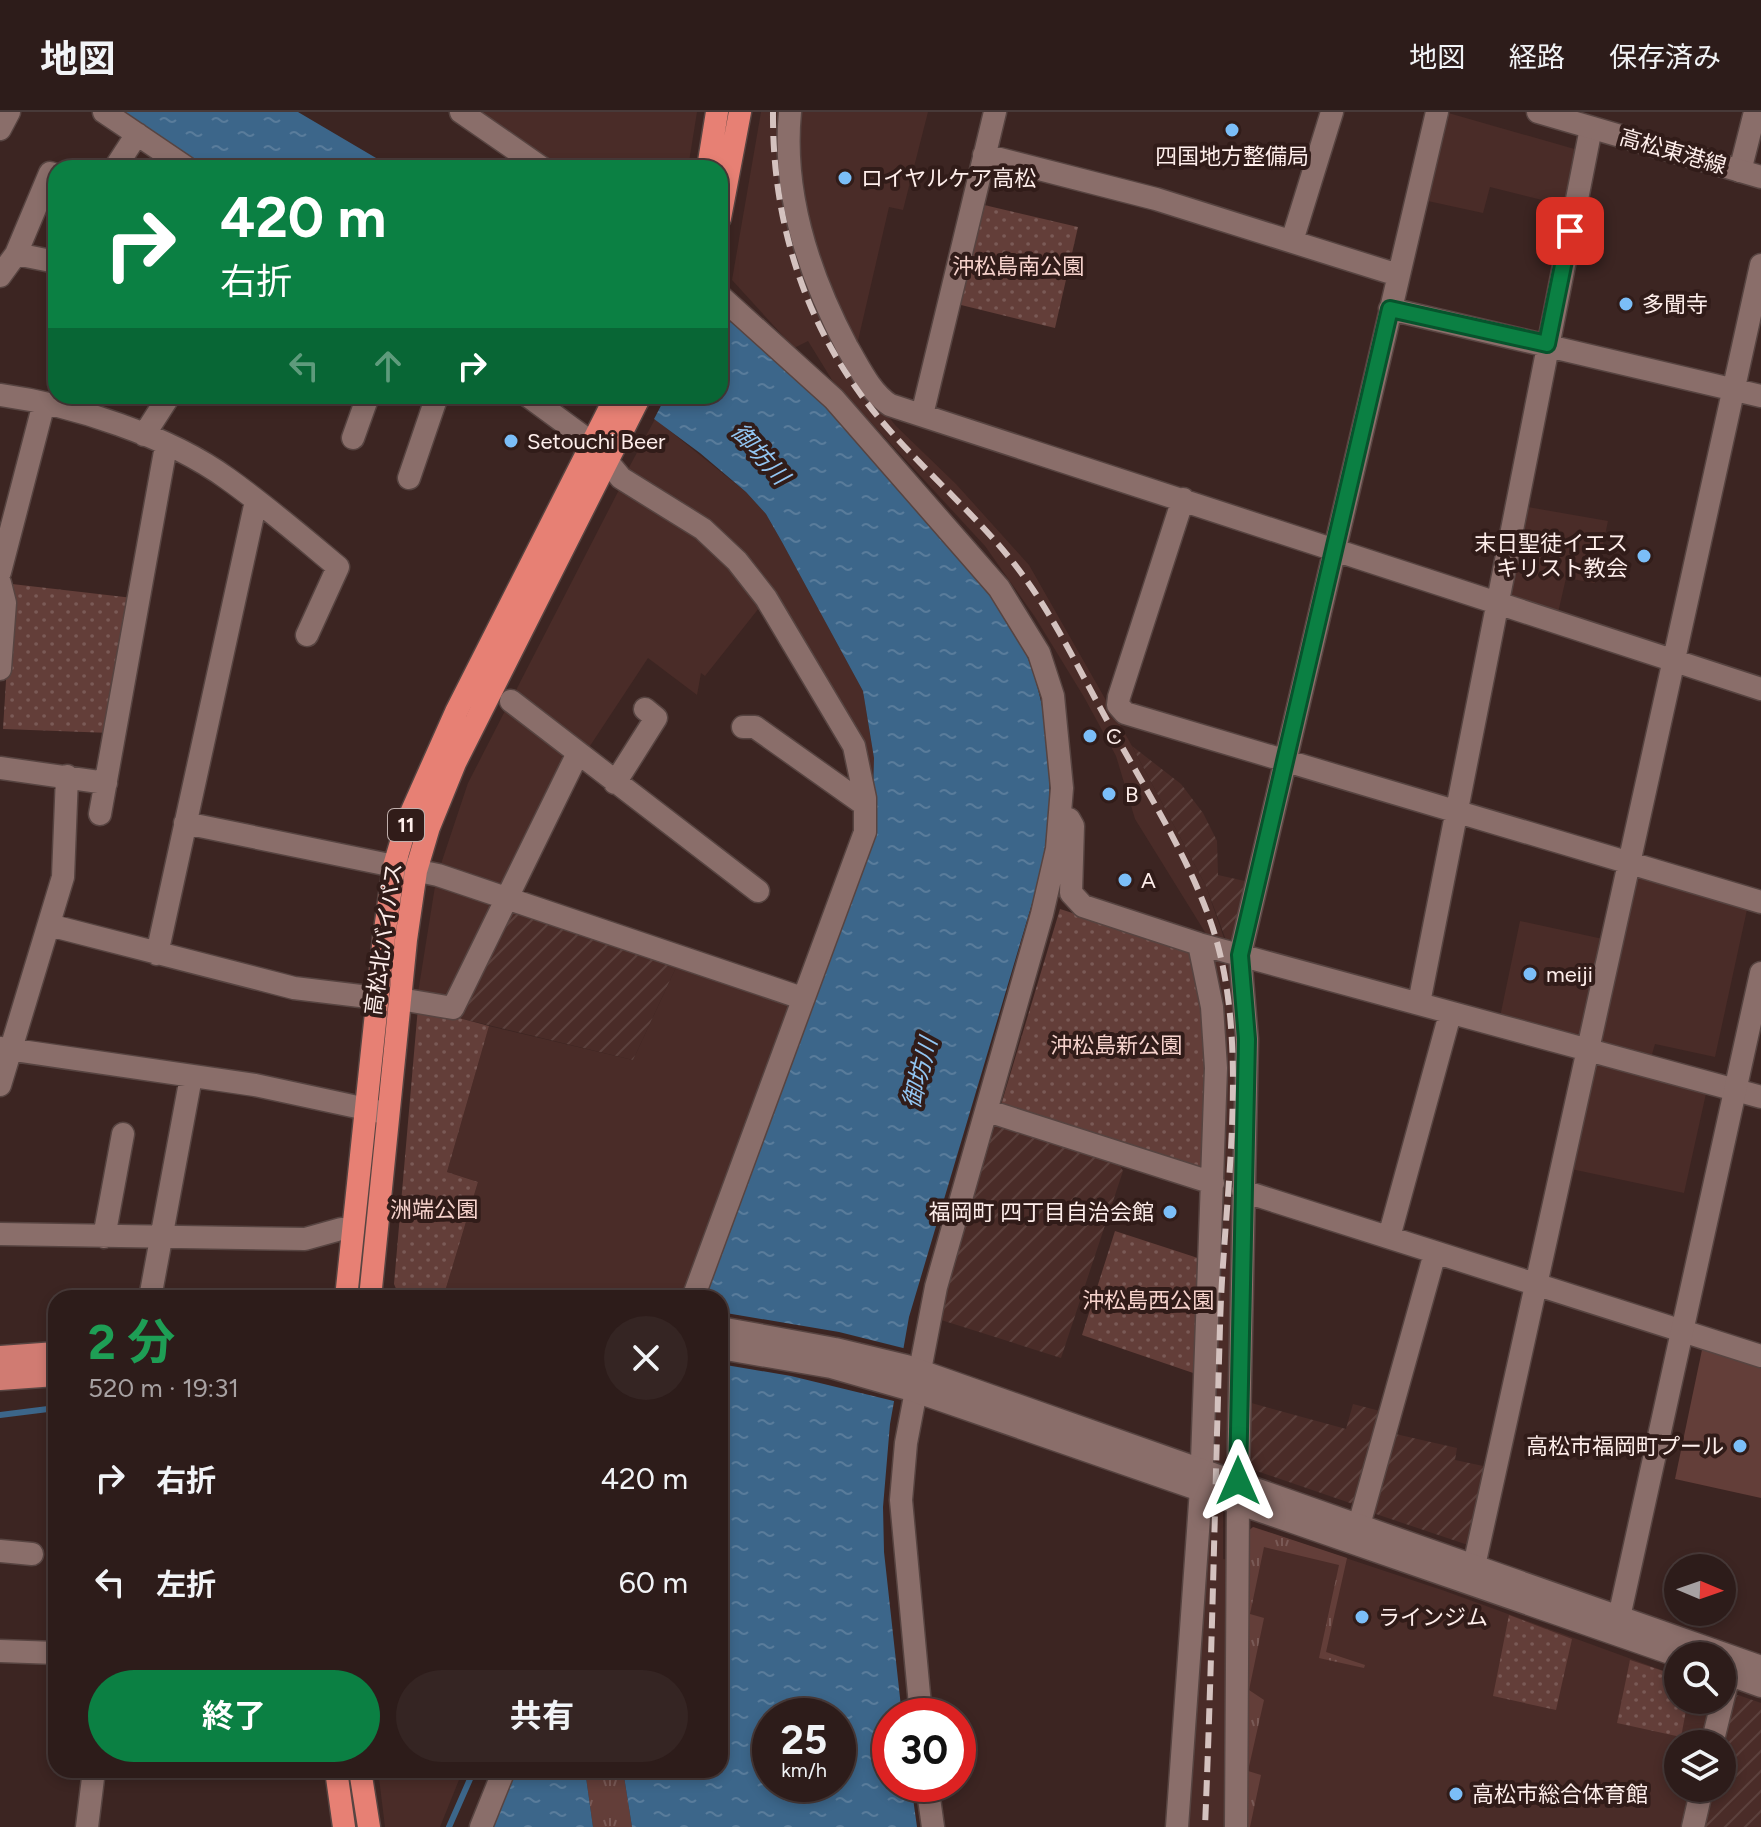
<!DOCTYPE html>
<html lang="ja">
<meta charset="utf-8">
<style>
body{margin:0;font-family:Figtree,"Noto Sans JP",sans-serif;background:#352523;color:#f1f3f6;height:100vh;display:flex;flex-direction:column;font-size:30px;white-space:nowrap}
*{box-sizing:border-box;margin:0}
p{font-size:26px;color:#a7a1a2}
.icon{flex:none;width:44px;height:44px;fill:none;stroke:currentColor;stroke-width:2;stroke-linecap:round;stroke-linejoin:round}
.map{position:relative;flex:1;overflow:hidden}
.drawer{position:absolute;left:48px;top:1178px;width:680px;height:488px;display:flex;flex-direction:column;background:#2d1c1a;border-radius:24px;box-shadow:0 4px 12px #0003,0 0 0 2px #483a39}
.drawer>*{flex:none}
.top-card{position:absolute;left:48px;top:48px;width:680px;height:244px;border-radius:24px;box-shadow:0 4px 12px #0003,0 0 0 2px #483a39;background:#0b8043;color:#fff;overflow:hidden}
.needle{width:52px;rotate:92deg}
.fabs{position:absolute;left:1664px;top:1442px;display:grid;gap:16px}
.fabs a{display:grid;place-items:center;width:72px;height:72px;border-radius:50%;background:#2d1c1a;box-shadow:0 4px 12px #0003,0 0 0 2px #483a39;font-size:40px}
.speed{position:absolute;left:752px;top:1586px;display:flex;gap:16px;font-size:40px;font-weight:700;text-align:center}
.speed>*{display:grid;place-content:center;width:104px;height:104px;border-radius:50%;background:#2d1c1a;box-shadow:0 4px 12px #0003,0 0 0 2px #483a39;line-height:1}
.speed small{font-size:20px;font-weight:400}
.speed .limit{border:12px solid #d22;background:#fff;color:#111}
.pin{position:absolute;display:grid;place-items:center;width:68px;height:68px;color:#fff;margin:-34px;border-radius:16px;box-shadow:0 4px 12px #0006}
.me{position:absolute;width:88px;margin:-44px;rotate:0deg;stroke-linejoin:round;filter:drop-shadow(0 0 6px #0008)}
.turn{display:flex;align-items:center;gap:28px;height:168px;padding:0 40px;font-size:36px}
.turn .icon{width:104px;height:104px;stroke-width:2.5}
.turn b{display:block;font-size:56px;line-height:68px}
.lanes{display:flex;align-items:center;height:76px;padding:0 40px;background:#0003;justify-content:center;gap:40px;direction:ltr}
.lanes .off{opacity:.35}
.round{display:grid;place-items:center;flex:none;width:84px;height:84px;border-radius:42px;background:#352523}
.headline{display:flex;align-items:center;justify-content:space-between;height:136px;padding:0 40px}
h1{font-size:48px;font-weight:700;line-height:60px;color:#1e9e55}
.button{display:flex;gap:16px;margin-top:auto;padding:16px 40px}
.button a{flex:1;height:92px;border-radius:48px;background:#0b8043;color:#fff;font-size:32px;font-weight:700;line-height:92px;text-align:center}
.button a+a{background:#352523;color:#f1f3f6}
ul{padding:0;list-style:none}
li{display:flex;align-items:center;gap:24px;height:104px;padding:0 40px}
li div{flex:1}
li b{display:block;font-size:30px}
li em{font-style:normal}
header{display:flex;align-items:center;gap:48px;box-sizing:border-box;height:112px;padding:0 40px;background:#2d1c1a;border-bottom:2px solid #483a39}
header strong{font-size:38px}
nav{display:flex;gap:44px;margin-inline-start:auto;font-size:28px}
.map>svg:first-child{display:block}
</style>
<header>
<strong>地図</strong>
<nav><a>地図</a><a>経路</a><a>保存済み</a></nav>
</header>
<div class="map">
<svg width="1761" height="1715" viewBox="0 0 1761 1715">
<defs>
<pattern id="industrial-furrows" width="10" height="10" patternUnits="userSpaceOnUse" patternTransform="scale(2)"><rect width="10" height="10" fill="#4a2c28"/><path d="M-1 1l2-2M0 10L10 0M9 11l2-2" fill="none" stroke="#5c413d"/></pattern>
<pattern id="grass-tufts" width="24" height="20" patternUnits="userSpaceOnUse" patternTransform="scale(2)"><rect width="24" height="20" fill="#633e39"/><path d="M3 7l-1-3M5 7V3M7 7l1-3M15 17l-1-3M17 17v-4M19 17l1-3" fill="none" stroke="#7a5a56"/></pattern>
<pattern id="park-dots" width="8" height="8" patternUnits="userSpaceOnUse" patternTransform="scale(2)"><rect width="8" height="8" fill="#633e39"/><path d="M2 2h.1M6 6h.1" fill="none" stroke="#7a5a56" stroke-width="1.8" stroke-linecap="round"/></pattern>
<pattern id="water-ripples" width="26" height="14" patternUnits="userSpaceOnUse" patternTransform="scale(2)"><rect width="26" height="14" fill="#3c668a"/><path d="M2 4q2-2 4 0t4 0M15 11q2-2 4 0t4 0" fill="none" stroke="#597c9b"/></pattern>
</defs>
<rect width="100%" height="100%" fill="#3c2522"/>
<!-- built -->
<path fill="#4a2c28" d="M481,0H697L688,56H562Z
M761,0H782L781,36L858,266L896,314L956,372L1029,453L1132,634L1206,774L1233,852L1241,905L1232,1347L1225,1348L1223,1405V1447L1229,1448L1227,1715H1184L1208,825L1135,707L1116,644L1084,585L1035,505L985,434L832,268L808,229L794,236L732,168Z
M798,0H928L903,98L889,95L857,233L829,177L811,119L798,35Z
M1445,0L1578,38L1566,94L1490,75L1483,101L1423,88Z
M655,307L746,380L766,402L782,430L863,579L874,646L873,677L773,486L626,361Z
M622,372L701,421L763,491L705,564L701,561L697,583L648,546L586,640L513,584Z
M1522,394L1608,409L1595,471L1566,466L1558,501L1509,485Z
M508,593L573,642L506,778L440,755L468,671Z
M1640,761L1748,793L1715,945L1655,932L1651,946L1603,934L1598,925L1633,764Z
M436,768L499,789L451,893L417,887Z
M1520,809L1603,827L1582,920L1573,925L1500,905Z
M678,851L791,893L681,1186H443L478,1070L447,1060L489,914L633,948Z
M1600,949L1707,977L1684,1081L1571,1057L1592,953Z
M1253,1415L1445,1479L1678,1564V1588H1710L1701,1632H1678V1676H1691L1683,1715H1243Z
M378,1658H463L440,1715H385Z"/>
<!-- industrial -->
<path fill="url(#industrial-furrows)" d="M1132,634L1181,672L1203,701L1217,729L1218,763L1249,770L1237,825L1226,828L1206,774Z
M506,792L678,851L633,948L455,905Z
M996,1010L1116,1047L1123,1059L1061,1246L938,1207Z
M1244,1289L1346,1317L1353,1292L1380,1299L1353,1392L1242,1354Z
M1391,1321L1457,1336L1455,1348L1488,1355L1471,1434L1370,1400Z
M1738,1583L1761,1591V1715H1701L1709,1676H1722V1632L1729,1587Z"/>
<!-- grass -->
<path fill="url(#grass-tufts)" d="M1253,1415L1347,1446L1326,1540L1365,1553L1364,1556L1319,1546L1339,1453L1264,1435L1250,1502L1264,1506L1249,1578L1264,1588L1248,1659L1261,1663L1250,1715H1243L1247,1420Z
M585,1658H623L632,1715H593Z"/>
<!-- park -->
<path fill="url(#park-dots)" d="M980,92L1078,115L1055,216L957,192Z
M12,472L133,486L111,621L3,617Z
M1060,797L1194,840L1206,897V1058L1001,993Z
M418,895L489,914L447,1060L478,1070L443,1186H400L394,1172Z
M1115,1119L1204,1148L1199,1263L1082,1223Z
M1509,1503L1572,1527L1556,1598L1493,1584Z
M1630,1548L1678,1564V1588H1688L1681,1625L1617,1611Z"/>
<!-- pitch -->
<path fill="#633e39" d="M1703,1233L1761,1251V1386L1675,1367Z"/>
<!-- water -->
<path fill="url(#water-ripples)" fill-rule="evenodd" d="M119,0H298L393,56H205Z
M720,203C800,256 861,333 923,404C959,444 1001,485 1023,535C1055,605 1055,694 1039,768L909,1205L890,1312L883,1395L884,1440L902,1604H890V1672H911L917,1715H632L623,1658H720V1186H702L872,717L874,646L863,579L782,430L766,402L746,380L700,341L623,284H720ZM770,1604H838V1672H770Z
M514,1658H585L593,1715H490Z"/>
<!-- pier -->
<path fill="#3c2522" d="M619,284H666L653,309Z
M720,1200L839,1220L907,1237L898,1290L791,1264L720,1252Z"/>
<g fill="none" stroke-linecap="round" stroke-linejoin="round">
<!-- stream -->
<path stroke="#3c668a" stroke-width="6" d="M0,1303L56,1296
M449,1715L474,1658"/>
<!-- minor casing -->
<g stroke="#574441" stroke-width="25">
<path id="minor" d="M104,0L187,56
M790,0C782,82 809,163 847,235C859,255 870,280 890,293L1761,577
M0,17L9,0
M984,43L1156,87L1398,163
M115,56L137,22
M1740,59L1755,0
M1292,129L1332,0
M16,142L50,61L56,63
M0,164L16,142L56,150
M720,184L834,287L999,476L1039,541L1053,584L1062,676L1057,737L1042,802L936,1175L906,1331L901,1388L921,1604
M1390,197L1761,284
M0,283C73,293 169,324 228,367C266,394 302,425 338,455L307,523
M528,284L592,331L621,366L703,417L737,449L766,486L854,634L865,686V720L693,1186
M922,303L995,0
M144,323L169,284
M353,326L368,284
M409,366L437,284
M1183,387L1119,585L1118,593L1125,601L1761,790
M0,460L44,291
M0,471L5,491L0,557
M511,589L758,779
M743,615H755L865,693
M0,656L106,671
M615,671L656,606L645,597
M100,702L166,334
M1069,707L1073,714L1071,781L1083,794L1199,832L1761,985
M185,711L438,763L802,886
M49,813L294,876L377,886
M157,842L256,389
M400,887L453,896L578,641
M1419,891L1591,16
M0,936L255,973L385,1001
M0,973L63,765L67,664
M988,999L1213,1071
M1243,1079L1761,1244
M0,1122L305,1127L341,1117L353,1118
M104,1125L123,1022
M1389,1125L1450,902
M150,1186L191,965
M1238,1369L1247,927L1240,843L1437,0
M1359,1413L1435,1141
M0,1439L32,1442
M1474,1454L1761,153
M0,1539L56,1541
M1712,1632L1733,1546
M927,1672L933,1715
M87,1715L94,1658
M481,1715L504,1658
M1177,1715L1201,1377L1216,956L1212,895L1199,832
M1236,1715L1238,1390
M1693,1715L1702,1676"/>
</g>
<!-- tertiary casing -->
<g stroke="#574441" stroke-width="25">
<path id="tertiary" d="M461,0L542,56
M720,1216L835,1237L906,1254L1761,1555
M720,1236L831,1255L915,1279L1679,1544
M1616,1519L1761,861
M1722,1560L1761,1574"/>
</g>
<!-- secondary casing -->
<g stroke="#574441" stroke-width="25">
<path id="secondary" d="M1538,0L1761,65"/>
</g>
<!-- primary casing -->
<g stroke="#574441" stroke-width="25">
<path id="primary" d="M0,1245L56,1241
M0,1267L56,1263"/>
</g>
<!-- trunk casing -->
<g stroke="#574441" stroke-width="25">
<path id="trunk" d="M708,56L717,0
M720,106L740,0
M346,1186L384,825L394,754L407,710L456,600L616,284
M370,1186L406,828L416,759L429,715L455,651L640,284
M336,1658L344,1715
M360,1658L369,1715"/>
</g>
<!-- minor -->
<use href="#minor" stroke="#8a6e6a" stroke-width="22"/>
<!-- tertiary -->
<use href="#tertiary" stroke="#8a6e6a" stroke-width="22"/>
<!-- secondary -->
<use href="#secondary" stroke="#8a6e6a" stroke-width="22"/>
<!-- primary -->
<use href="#primary" stroke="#d07b72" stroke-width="22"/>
<!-- trunk -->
<use href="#trunk" stroke="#e78074" stroke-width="22"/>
<!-- rail -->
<path stroke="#d4c2bf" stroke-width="6" stroke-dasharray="16 8" stroke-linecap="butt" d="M773,0C772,120 811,232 893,322C934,368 982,409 1019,458C1054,504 1080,560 1108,610C1144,675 1185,738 1210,808C1253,929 1223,1087 1220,1214C1215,1381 1212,1548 1205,1715"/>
</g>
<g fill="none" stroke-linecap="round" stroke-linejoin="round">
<!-- route casing -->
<g stroke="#07532c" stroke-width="20">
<path id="route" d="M1238,1369L1247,927L1240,843L1390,197L1547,232L1570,119"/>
</g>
<!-- route -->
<use href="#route" stroke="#0b8043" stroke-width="14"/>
</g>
<!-- markers -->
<g fill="#7bbef8" stroke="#311c19" stroke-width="3">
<circle cx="1232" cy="18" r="8"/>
<circle cx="845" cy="66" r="8"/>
<circle cx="1626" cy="192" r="8"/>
<circle cx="511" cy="329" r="8"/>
<circle cx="1644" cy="444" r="8"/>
<circle cx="1090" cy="624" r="8"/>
<circle cx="1109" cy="682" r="8"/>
<circle cx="1125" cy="768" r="8"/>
<circle cx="1530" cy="862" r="8"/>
<circle cx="1170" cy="1100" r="8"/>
<circle cx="1740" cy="1334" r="8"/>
<circle cx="1362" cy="1505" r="8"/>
<circle cx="1456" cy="1682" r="8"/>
</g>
<g text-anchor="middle" stroke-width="8" stroke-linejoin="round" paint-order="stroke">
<!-- shield labels -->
<rect fill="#311c19" stroke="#c0afac" stroke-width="2" x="388" y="697" width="36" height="32" rx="6"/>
<g font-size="20" font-weight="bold" fill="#feeeeb">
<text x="406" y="720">11</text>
</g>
<!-- street labels -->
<g font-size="22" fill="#feeeeb" stroke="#311c19">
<text transform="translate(1673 39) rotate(16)" y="8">高松東港線</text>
<text transform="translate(383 827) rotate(-82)" y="8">高松北バイパス</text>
</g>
<!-- poi labels -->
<g font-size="22" fill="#feeeeb" stroke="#311c19" text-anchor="start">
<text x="1232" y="52" text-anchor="middle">四国地方整備局</text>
<text x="861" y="74">ロイヤルケア高松</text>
<text x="1642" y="200">多聞寺</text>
<text x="527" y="337">Setouchi Beer</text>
<text x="1628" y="439" text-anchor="end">末日聖徒イエス<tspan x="1628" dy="25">キリスト教会</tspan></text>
<text x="1106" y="632">C</text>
<text x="1125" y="690">B</text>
<text x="1141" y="776">A</text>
<text x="1546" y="870">meiji</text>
<text x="1154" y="1108" text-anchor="end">福岡町 四丁目自治会館</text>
<text x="1724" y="1342" text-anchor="end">高松市福岡町プール</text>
<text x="1378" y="1513">ラインジム</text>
<text x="1472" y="1690">高松市総合体育館</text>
</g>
<!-- park labels -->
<g font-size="22" fill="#f6d2cc" stroke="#311c19">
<text x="1018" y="162">沖松島南公園</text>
<text x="1116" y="941">沖松島新公園</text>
<text x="434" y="1105">洲端公園</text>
<text x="1148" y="1196">沖松島西公園</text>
</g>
<!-- water labels -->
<g font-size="24" font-style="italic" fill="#93c6f3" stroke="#311c19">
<text transform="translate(760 342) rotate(48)" y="8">御坊川</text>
<text transform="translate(920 961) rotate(-75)" y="8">御坊川</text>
</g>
</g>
</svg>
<div class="fabs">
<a><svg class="needle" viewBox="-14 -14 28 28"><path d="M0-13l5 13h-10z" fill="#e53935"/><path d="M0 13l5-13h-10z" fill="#a7a1a2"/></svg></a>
<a><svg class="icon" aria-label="search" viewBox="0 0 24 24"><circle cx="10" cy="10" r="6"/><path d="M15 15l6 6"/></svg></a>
<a><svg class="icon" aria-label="layers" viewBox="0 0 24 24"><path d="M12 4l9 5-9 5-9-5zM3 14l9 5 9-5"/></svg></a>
</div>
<div class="speed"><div>25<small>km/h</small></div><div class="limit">30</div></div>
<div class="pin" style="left:1570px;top:119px;background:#d93025"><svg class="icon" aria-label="arrive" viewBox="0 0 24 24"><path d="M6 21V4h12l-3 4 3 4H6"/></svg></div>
<svg class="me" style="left:1238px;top:1369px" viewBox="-20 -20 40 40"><path d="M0-17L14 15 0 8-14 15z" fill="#0b8043" stroke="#fff" stroke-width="4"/></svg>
<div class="top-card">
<div class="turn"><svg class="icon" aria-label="right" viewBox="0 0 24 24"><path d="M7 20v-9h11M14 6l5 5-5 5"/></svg><div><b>420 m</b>右折</div></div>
<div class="lanes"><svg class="icon off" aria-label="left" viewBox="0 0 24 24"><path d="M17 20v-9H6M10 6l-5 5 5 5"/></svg><svg class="icon off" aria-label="ahead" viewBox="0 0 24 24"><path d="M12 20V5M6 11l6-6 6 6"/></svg><svg class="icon" aria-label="right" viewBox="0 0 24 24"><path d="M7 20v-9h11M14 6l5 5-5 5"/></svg></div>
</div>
<section class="drawer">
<div class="headline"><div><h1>2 分</h1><p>520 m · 19:31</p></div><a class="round"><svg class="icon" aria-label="close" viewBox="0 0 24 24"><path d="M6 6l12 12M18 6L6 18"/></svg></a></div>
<ul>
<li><svg class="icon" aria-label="right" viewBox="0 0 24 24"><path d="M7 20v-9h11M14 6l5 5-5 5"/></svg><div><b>右折</b></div><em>420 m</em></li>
<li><svg class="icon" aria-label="left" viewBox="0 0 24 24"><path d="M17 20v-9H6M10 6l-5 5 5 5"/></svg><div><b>左折</b></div><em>60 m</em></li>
</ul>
<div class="button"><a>終了</a><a>共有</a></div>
</section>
</div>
